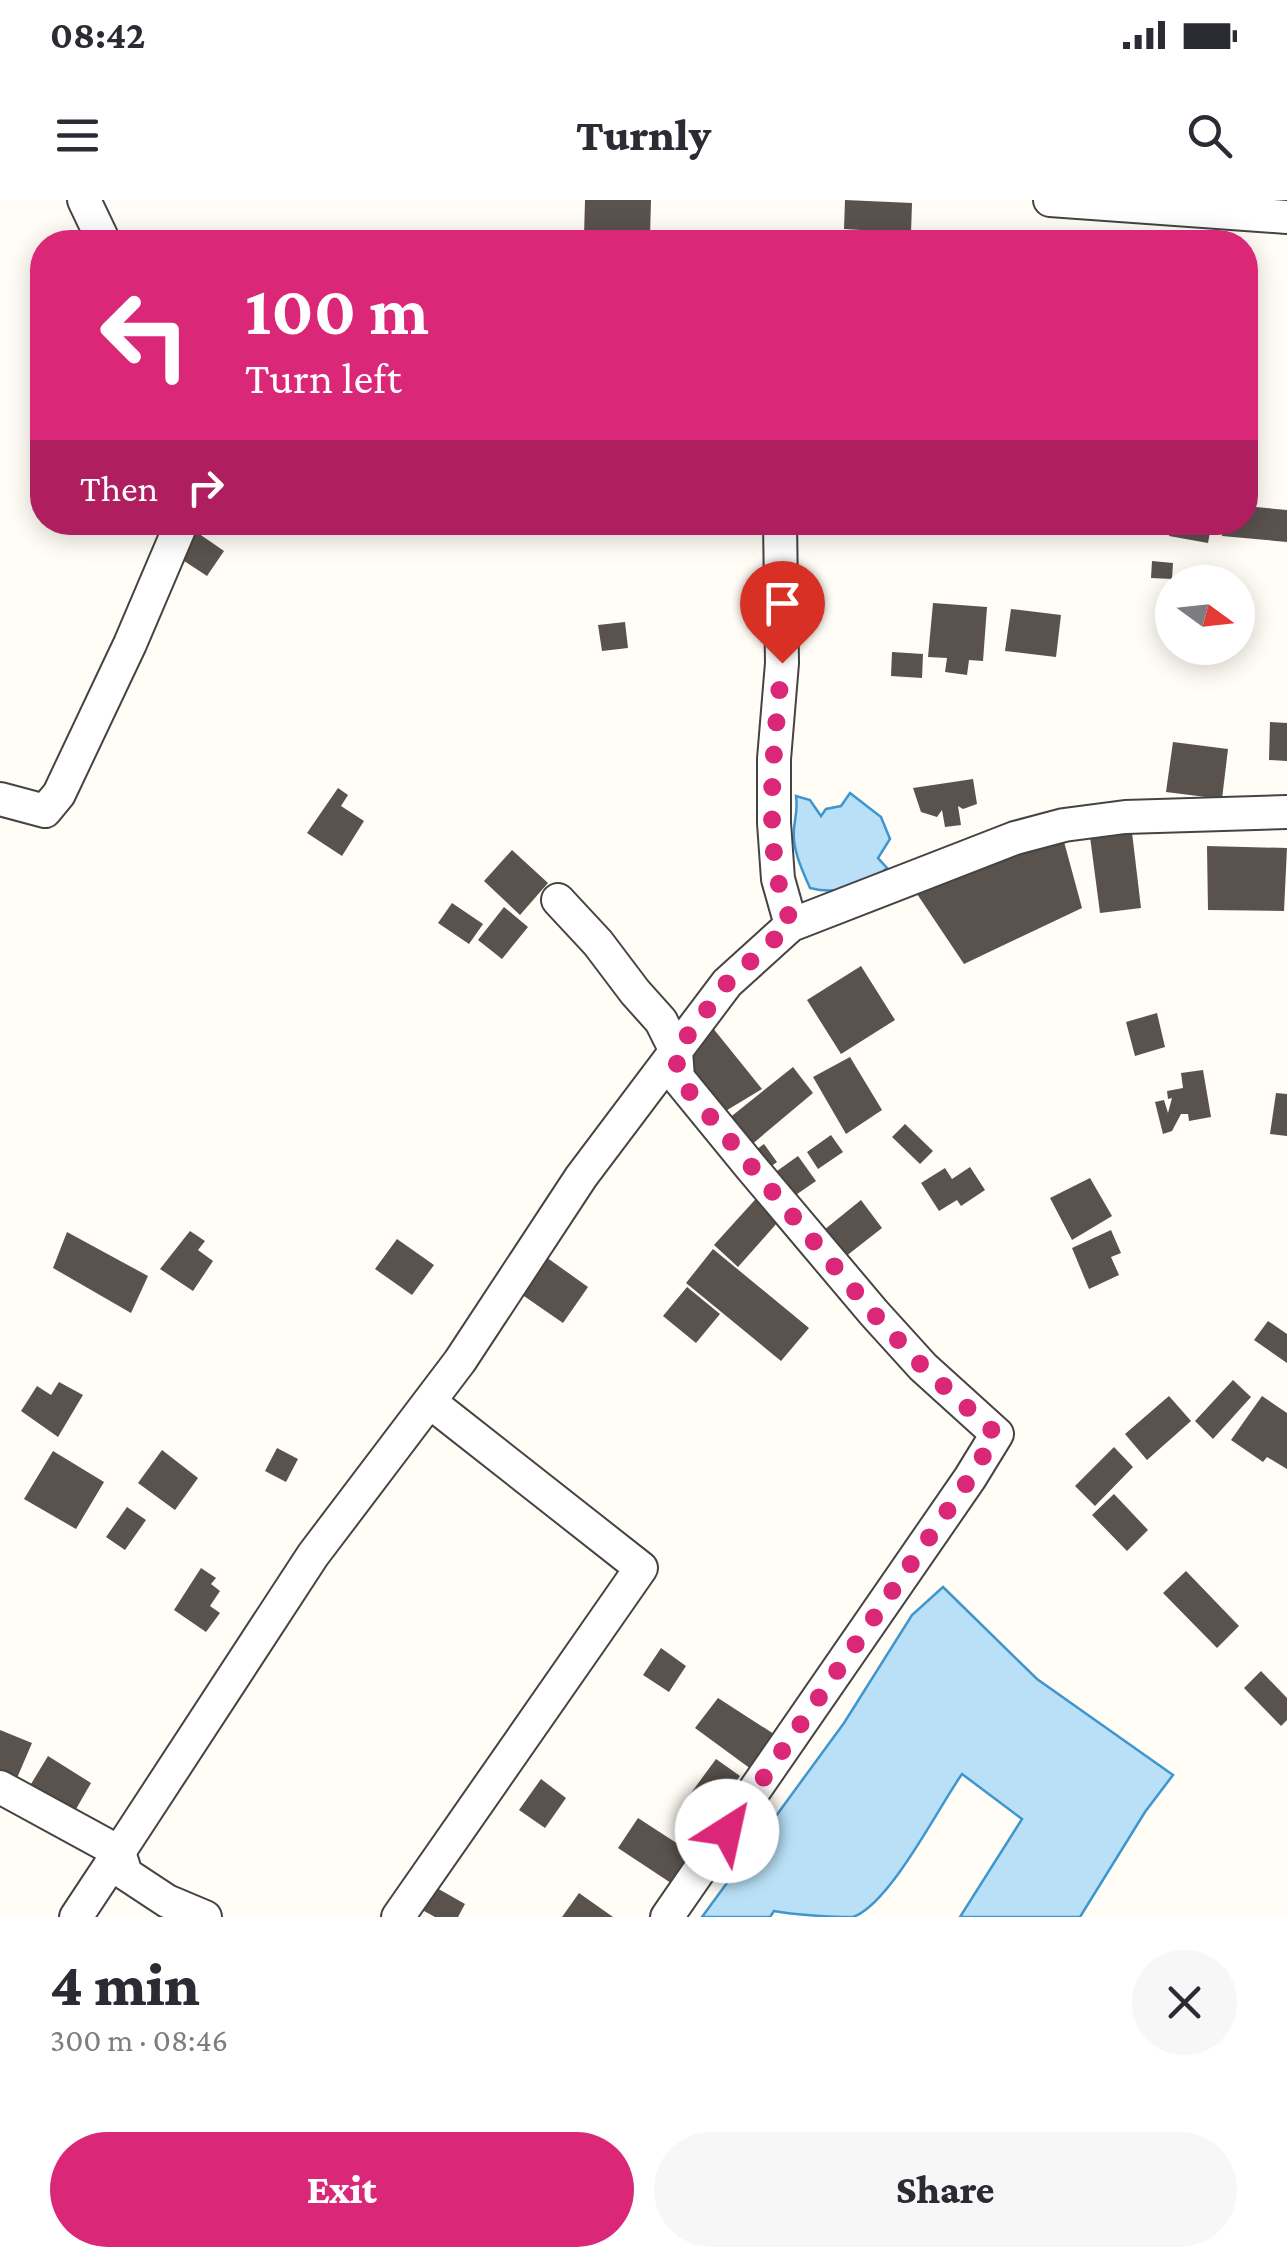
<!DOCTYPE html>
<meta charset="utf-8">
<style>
body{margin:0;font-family:"Crimson Pro",serif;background:#f7f7f7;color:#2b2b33;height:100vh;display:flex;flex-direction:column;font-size:38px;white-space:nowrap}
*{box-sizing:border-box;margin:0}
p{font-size:32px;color:#7c7c81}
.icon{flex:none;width:55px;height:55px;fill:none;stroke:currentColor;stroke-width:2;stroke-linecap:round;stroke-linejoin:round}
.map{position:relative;height:1717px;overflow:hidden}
.sheet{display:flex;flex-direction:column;background:#fff;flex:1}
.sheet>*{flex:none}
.banner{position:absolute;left:30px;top:30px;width:1228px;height:305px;border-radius:40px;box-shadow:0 5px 25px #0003;background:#db2777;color:#fff;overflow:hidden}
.needle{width:65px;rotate:105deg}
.buttons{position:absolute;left:1155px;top:365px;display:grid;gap:20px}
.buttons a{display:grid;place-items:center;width:100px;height:100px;border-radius:50%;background:#fff;box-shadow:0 5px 25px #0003;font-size:50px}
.pin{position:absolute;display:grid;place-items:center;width:85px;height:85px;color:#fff;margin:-102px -42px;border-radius:50% 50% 50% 0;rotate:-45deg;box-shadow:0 0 10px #0007}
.pin .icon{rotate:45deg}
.me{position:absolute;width:110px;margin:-55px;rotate:35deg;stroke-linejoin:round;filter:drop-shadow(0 0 8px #0008)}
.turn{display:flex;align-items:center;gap:35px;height:210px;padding:0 50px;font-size:45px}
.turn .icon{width:130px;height:130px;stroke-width:2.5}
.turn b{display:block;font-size:70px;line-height:85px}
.then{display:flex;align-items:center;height:95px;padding:0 50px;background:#0003;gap:20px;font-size:38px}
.round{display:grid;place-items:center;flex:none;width:105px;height:105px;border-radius:52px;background:#f7f7f7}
.headline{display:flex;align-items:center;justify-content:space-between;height:170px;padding:0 50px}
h1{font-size:60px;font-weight:800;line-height:75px}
.button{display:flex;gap:20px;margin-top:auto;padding:20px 50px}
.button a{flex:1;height:115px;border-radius:60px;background:#db2777;color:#fff;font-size:40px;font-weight:800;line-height:115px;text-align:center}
.button a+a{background:#f7f7f7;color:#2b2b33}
.status{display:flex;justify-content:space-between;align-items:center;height:70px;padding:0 50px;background:#fff;direction:ltr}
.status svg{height:28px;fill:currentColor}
header{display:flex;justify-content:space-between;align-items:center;height:130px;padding:0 50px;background:#fff;font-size:45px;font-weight:800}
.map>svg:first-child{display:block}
</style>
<div class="status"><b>08:42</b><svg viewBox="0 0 49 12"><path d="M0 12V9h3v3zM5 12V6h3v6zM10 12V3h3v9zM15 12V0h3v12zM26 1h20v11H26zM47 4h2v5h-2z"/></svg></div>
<header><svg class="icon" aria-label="menu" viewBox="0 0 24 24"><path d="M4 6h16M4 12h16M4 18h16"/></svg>Turnly<svg class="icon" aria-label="search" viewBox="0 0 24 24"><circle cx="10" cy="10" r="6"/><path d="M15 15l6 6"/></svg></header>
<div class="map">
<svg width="1287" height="1717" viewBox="0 0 1287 1717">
<rect width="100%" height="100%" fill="#fffdf5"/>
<!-- water -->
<path fill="#b9e0f7" stroke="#3f96cf" stroke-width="2.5" d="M850,593L881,617L890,639L878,658L887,668C868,687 836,695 810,688C802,670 792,649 794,629C795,617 798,609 796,596L810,600L821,616L826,609L841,606Z
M943,1387L1037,1479L1173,1575L1145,1612L1080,1717H960L1022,1619L962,1574C938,1608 890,1704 853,1717C833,1717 794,1715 774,1711L770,1717H702L844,1523L912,1415Z"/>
<!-- building -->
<path fill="#5a524d" d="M585,0H651L650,37L584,36Z
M845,0L912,3L911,33L844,29Z
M1245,306L1287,310V342L1222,336L1223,322H1245Z
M1172,322H1212L1208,343L1169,336Z
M195,331L224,351L207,376L178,357Z
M1152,361L1173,363L1172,379L1151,378Z
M933,403L987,407L983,461L969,460L967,475L945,472L947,458L928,457Z
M1011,409L1061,415L1056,457L1005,451Z
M625,422L628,448L602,451L598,425Z
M892,452L923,454L922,478L891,476Z
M1270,522L1287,523V561L1269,560Z
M1173,542L1228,549L1222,599L1166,592Z
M973,579L977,604L963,609L958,606L961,625L945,627L942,610L937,617L921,612L913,588Z
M338,588L348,595L341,606L364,621L342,656L307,633Z
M1131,624L1141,708L1100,713L1089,629Z
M1063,638L1082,708L964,764L913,688Z
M1207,646L1287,648L1284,711L1208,710Z
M512,650L548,683L520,715L484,681Z
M452,703L483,724L469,744L438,723Z
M504,707L528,727L502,759L478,740Z
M861,766L895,820L841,854L807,800Z
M1157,813L1165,847L1135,856L1126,822Z
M708,822L762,889L719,915L681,865Z
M850,857L882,910L846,934L813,877Z
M793,867L813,893L744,951L723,923Z
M1203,870L1211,917L1189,921L1188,914H1181L1172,931L1163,934L1155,902L1164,900L1168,913L1172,898L1168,899L1167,891L1183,888L1181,873Z
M1276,893L1287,894V936L1270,934Z
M905,924L933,951L920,964L892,937Z
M831,935L843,952L818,969L807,952Z
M764,944L777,962L762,973L749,955Z
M798,956L816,981L787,1001L770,976Z
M970,967L985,990L961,1006L957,1000L939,1011L921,983L945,968L952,979Z
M1090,978L1112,1016L1072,1040L1050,998Z
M762,992L785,1014L738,1067L714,1045Z
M861,1000L882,1028L845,1057L824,1030Z
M1111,1030L1121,1053L1111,1057L1119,1075L1089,1089L1072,1048Z
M190,1031L205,1041L198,1050L213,1061L193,1091L160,1069Z
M67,1032L148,1076L131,1113L53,1068Z
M397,1039L434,1065L412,1095L375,1069Z
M713,1049L809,1128L781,1161L686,1083Z
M546,1057L588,1087L563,1123L521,1094Z
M687,1087L720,1114L696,1143L663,1116Z
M1268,1121L1287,1134V1163L1254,1140Z
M1233,1180L1251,1197L1213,1239L1195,1221Z
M59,1182L83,1195L58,1237L21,1211L37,1186L51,1195Z
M1169,1196L1191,1221L1147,1260L1125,1234Z
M1262,1196L1287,1213V1269L1267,1257L1263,1262L1231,1240Z
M1114,1247L1133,1267L1095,1306L1075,1286Z
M277,1248L298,1259L286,1282L265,1271Z
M162,1250L198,1278L175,1310L138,1283Z
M53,1251L104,1282L76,1329L24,1299Z
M1114,1294L1148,1330L1127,1351L1092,1315Z
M127,1307L146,1320L125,1350L106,1337Z
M201,1368L216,1378L211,1384L220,1391L210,1406L220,1413L206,1432L174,1410Z
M1186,1371L1239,1426L1217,1448L1163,1393Z
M661,1448L686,1466L669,1492L643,1475Z
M1261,1471L1287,1498V1520L1281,1526L1244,1488Z
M718,1498L777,1536L755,1572L695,1528Z
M0,1530L32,1543L14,1585L0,1579Z
M48,1556L91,1583L72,1616L28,1589Z
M716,1559L740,1576L705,1625L680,1608Z
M541,1579L566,1598L545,1628L519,1610Z
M638,1618L698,1657L677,1687L618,1648Z
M428,1683L465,1704L458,1717H435L415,1706Z
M579,1693L613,1717H562Z"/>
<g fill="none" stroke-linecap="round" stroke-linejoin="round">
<!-- minor casing -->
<g stroke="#444" stroke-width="36">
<path id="minor" d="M84,0L104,42
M1050,0L1287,17
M0,599L45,611L59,594L130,444L182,322
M558,700L598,743L635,792L661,821L676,851L678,878L750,966L874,1113L923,1167L997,1234L970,1278L667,1717
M791,725L1015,638L1064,625L1125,617L1287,612
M0,1587L119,1652L313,1355L460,1161L581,977L727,783L791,725L778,679L774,623V559L782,463L780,322
M76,1717L119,1652L126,1674L167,1701L205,1717
M398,1717L641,1368L430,1202"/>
</g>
<!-- minor -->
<use href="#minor" stroke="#fff" stroke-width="32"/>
</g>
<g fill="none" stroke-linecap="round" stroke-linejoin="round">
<!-- route -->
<path stroke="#db2777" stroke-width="18" stroke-dasharray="0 32.4" d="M727,1631L970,1278L996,1234L923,1167L874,1114L678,878L676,851L727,783L791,724C787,710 781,695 778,680C765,615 776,529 782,463"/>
</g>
</svg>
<div class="buttons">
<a><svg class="needle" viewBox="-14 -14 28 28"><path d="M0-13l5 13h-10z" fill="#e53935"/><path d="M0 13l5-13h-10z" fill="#7c7c81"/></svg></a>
</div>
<div class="pin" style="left:782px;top:463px;background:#d93025"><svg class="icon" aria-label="arrive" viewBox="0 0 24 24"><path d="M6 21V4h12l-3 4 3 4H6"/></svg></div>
<svg class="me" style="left:727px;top:1631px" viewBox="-20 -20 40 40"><circle r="19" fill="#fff"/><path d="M0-13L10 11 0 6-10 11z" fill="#db2777"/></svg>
<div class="banner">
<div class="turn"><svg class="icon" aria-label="left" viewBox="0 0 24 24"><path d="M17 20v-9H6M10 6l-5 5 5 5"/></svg><div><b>100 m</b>Turn left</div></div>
<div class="then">Then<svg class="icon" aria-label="right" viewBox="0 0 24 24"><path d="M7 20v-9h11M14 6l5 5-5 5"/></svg></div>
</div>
</div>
<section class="sheet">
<div class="headline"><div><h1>4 min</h1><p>300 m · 08:46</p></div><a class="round"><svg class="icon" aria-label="close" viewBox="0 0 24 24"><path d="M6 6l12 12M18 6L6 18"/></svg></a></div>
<div class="button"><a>Exit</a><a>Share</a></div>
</section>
